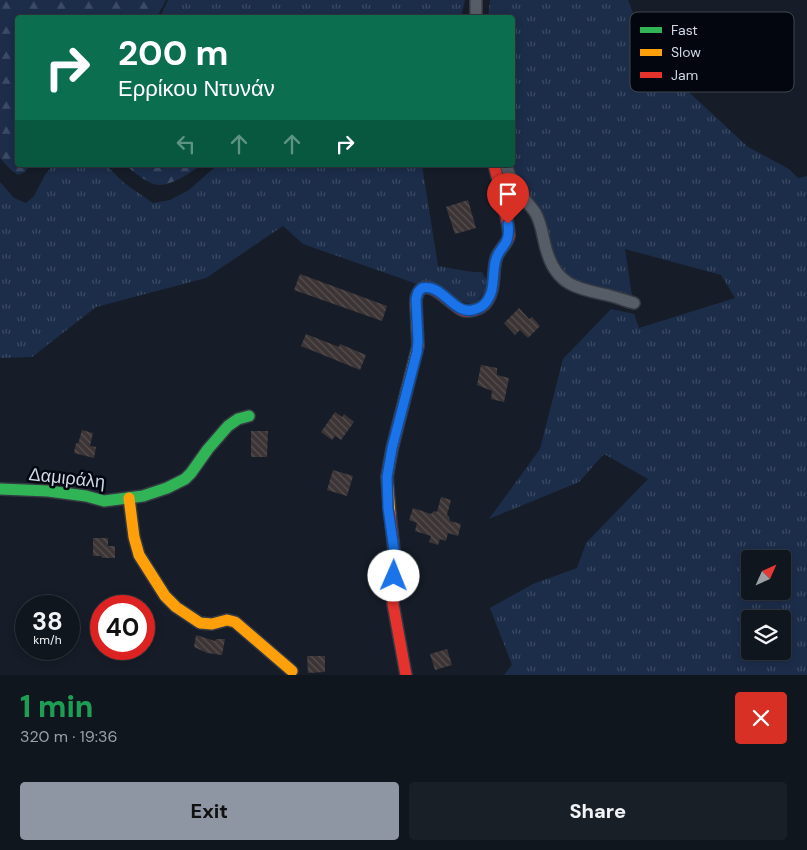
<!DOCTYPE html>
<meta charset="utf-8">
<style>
body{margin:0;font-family:"DM Sans",sans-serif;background:#191f27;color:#f1f3f6;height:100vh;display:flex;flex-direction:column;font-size:19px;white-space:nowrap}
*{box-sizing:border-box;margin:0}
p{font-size:16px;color:#9c9fa4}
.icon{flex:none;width:28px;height:28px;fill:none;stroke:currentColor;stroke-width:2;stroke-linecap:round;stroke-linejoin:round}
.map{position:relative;height:675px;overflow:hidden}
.details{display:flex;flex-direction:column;background:#10161e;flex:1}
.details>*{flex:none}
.top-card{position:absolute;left:15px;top:15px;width:500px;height:152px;border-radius:5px;box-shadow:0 2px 8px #0003,0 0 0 1px #30353c;background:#0b6e4f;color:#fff;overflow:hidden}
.needle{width:32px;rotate:45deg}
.tools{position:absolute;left:741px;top:550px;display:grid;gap:10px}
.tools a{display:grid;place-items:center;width:50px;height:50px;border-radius:5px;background:#10161e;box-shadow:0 2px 8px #0003,0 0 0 1px #30353c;font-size:25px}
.speed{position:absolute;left:15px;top:595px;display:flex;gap:10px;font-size:25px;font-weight:700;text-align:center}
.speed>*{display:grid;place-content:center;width:65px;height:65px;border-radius:50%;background:#10161e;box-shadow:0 2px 8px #0003,0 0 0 1px #30353c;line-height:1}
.speed small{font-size:12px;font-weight:400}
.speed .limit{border:8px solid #d22;background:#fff;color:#111}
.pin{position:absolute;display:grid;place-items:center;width:42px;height:42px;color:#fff;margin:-51px -21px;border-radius:50% 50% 50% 0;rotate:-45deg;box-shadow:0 0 5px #0007}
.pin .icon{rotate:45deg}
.me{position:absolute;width:55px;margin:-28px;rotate:1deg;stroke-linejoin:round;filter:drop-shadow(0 0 4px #0008)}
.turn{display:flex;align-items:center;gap:18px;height:105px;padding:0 20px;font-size:22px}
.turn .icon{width:65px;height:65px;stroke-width:2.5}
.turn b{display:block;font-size:35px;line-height:42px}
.lanes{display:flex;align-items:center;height:48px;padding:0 20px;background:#0003;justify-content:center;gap:25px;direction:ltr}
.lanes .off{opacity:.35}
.round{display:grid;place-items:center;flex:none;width:52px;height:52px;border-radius:5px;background:#191f27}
.overview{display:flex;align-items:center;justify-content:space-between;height:85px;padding:0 20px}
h1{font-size:30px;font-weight:800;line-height:38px;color:#1e9e55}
.action{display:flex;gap:10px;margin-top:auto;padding:10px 20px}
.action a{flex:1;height:58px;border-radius:5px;background:#8e96a3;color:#111;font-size:20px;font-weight:800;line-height:58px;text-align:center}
.action a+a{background:#191f27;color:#f1f3f6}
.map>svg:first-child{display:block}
</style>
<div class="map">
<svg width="807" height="675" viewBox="0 0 807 675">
<defs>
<pattern id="grass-tufts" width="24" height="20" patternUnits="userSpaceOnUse" patternTransform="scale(1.25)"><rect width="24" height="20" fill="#1c2d4a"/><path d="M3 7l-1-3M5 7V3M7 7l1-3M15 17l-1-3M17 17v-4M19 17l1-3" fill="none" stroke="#3c4b64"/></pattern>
<pattern id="forest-firs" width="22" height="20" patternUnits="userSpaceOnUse" patternTransform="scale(1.25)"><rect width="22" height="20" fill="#1c2d4a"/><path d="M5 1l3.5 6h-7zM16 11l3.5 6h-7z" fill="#3c4b64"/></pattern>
<pattern id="building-back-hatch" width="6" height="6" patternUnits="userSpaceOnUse" patternTransform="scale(1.25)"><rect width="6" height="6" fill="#3c3435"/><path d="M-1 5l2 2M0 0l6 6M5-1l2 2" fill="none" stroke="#575152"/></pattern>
</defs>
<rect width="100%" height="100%" fill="#161d28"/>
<!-- grass -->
<path fill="url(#grass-tufts)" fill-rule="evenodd" d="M168,0H465L461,17H160Z
M490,0H628L643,38L679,83L748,147L789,169L798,178L807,176V675H504L512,665L490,608L533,584L577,568L586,543L648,479L604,454L579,482L489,519L540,449L563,359L611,309L634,314L639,328L735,298L721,275L625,249L632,296L607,288L575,283L558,267L552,254L550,239L543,218L522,188L511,165H512L513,142L516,125L512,114V18H488ZM750,559H782V591H750ZM750,619H782V651H750Z
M53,165H106L124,183L153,203L170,200L189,190L214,168V165H422L438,266L472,272H482L489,285L474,306L417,284L303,244L283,226L206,278L96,307L32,357L0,358V182L14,198L26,203L34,196L45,175Z"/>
<!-- forest -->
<path fill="url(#forest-firs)" d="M0,0H166L157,17L18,18V165H30L25,172L18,175L11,170L0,158Z
M126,165H202C191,172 173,185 159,185C148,184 133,172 126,165Z"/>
<!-- building -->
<path fill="url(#building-back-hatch)" d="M468,200L476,228L455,234L446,207Z
M300,274L387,306L382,321L294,290Z
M519,308L529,319L532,317L540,326L528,338L520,330L515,335L504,323Z
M306,334L339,347L340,344L366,355L360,370L301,346Z
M481,365L497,368V375L509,378L504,402L491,399L492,391L477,385Z
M335,412L342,417L344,414L354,422L341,440L335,436L332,440L321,432Z
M82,430L93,433L90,446L96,447L94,458L74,453L76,443L78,444Z
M251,431H268L267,457H251Z
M333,470L353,476L347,496L327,490Z
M441,497L451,500L447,515L449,517L450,521L461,524L458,536L448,533L446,541L440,539L438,545L429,542L431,536L415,531L417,523L409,520L413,508L431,514L434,511L437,512Z
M93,538H108V546H115V558H102L101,556H93Z
M196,635L215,641L216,639H225L222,655L207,653L194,647Z
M447,649L452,665L435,670L430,654Z
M307,656H325V672L308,673Z"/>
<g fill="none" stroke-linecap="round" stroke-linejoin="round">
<!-- street casing -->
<g stroke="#343943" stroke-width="14">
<path id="street" d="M476,0V18
M506,165C510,179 518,191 527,202C530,206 534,210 536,214C543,227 543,242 548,255C559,288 582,289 611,296C619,298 626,301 634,303"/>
</g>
<!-- fast casing -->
<g stroke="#343943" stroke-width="14">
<path id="fast" d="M0,489L48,491L86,496L104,501L143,496L167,488L185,479L191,473L208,449L228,426L238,419L249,416"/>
</g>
<!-- slow casing -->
<g stroke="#343943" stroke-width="14">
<path id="slow" d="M129,498L134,537L139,555L165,596L176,607L200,623L212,624L227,620L235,622L292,671
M390,514L387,477L392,449L418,346L416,304"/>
</g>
<!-- jam casing -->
<g stroke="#343943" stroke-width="14">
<path id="jam" d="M416,304C416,298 416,295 420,290C431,279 452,306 462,310C469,313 481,309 486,303C496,290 492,274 496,259C498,250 507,245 509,236C509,231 508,226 507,221C504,202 499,183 494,165
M390,514L394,550L393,604L406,675"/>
</g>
<!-- street -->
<use href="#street" stroke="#575d66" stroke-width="11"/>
<!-- fast -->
<use href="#fast" stroke="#30b455" stroke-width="11"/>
<!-- slow -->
<use href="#slow" stroke="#ff9f0a" stroke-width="11"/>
<!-- jam -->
<use href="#jam" stroke="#e5322d" stroke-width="11"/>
</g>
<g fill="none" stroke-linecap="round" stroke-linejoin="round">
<!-- route casing -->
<g stroke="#114b97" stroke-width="12">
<path id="route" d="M394,576V550L388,508L387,477L392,448L417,352L418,341L416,299L418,292L422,288C444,283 454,318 476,309C484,307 488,301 491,293C494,283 493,273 495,263C498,245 511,248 508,224"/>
</g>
<!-- route -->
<use href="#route" stroke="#1a73e8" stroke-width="9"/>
</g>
<g text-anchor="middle" stroke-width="5" stroke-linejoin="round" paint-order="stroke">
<!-- street labels -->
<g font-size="18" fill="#ced7e5" stroke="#03060e">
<text transform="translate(67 478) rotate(6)" y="6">Δαμιράλη</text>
</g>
</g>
<!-- legend -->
<rect x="630" y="12" width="164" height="80" rx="8" fill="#03060e" stroke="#40454e" stroke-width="1"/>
<rect x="640" y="27" width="22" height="6" fill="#30b455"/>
<rect x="640" y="49" width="22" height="7" fill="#ff9f0a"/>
<rect x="640" y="72" width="22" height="6" fill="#e5322d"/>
<g font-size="14" fill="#ced7e5">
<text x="671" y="35">Fast</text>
<text x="671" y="57">Slow</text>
<text x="671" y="80">Jam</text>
</g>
</svg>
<div class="tools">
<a><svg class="needle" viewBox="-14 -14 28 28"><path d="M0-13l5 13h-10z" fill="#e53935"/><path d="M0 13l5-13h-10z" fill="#9c9fa4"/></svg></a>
<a><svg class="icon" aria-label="layers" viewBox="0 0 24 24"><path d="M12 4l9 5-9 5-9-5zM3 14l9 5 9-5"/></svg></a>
</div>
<div class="speed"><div>38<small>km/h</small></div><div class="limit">40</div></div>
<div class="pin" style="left:508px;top:224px;background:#d93025"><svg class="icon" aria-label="arrive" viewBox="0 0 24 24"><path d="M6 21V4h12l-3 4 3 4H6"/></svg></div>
<svg class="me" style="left:394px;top:576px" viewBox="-20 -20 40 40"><circle r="19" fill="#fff"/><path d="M0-13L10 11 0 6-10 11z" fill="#1a73e8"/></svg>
<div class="top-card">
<div class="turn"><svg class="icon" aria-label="right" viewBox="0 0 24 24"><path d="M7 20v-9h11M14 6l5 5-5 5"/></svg><div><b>200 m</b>Ερρίκου Ντυνάν</div></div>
<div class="lanes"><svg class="icon off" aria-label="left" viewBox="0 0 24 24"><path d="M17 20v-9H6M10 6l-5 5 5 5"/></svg><svg class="icon off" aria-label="ahead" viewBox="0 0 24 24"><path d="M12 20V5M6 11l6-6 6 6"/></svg><svg class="icon off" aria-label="ahead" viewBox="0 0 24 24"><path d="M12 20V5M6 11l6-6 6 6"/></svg><svg class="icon" aria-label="right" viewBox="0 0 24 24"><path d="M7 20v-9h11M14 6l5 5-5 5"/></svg></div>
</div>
</div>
<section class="details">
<div class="overview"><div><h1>1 min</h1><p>320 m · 19:36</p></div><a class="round" style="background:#d93025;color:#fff"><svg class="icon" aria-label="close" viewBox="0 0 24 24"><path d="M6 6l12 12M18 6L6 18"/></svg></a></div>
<div class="action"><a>Exit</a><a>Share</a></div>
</section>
